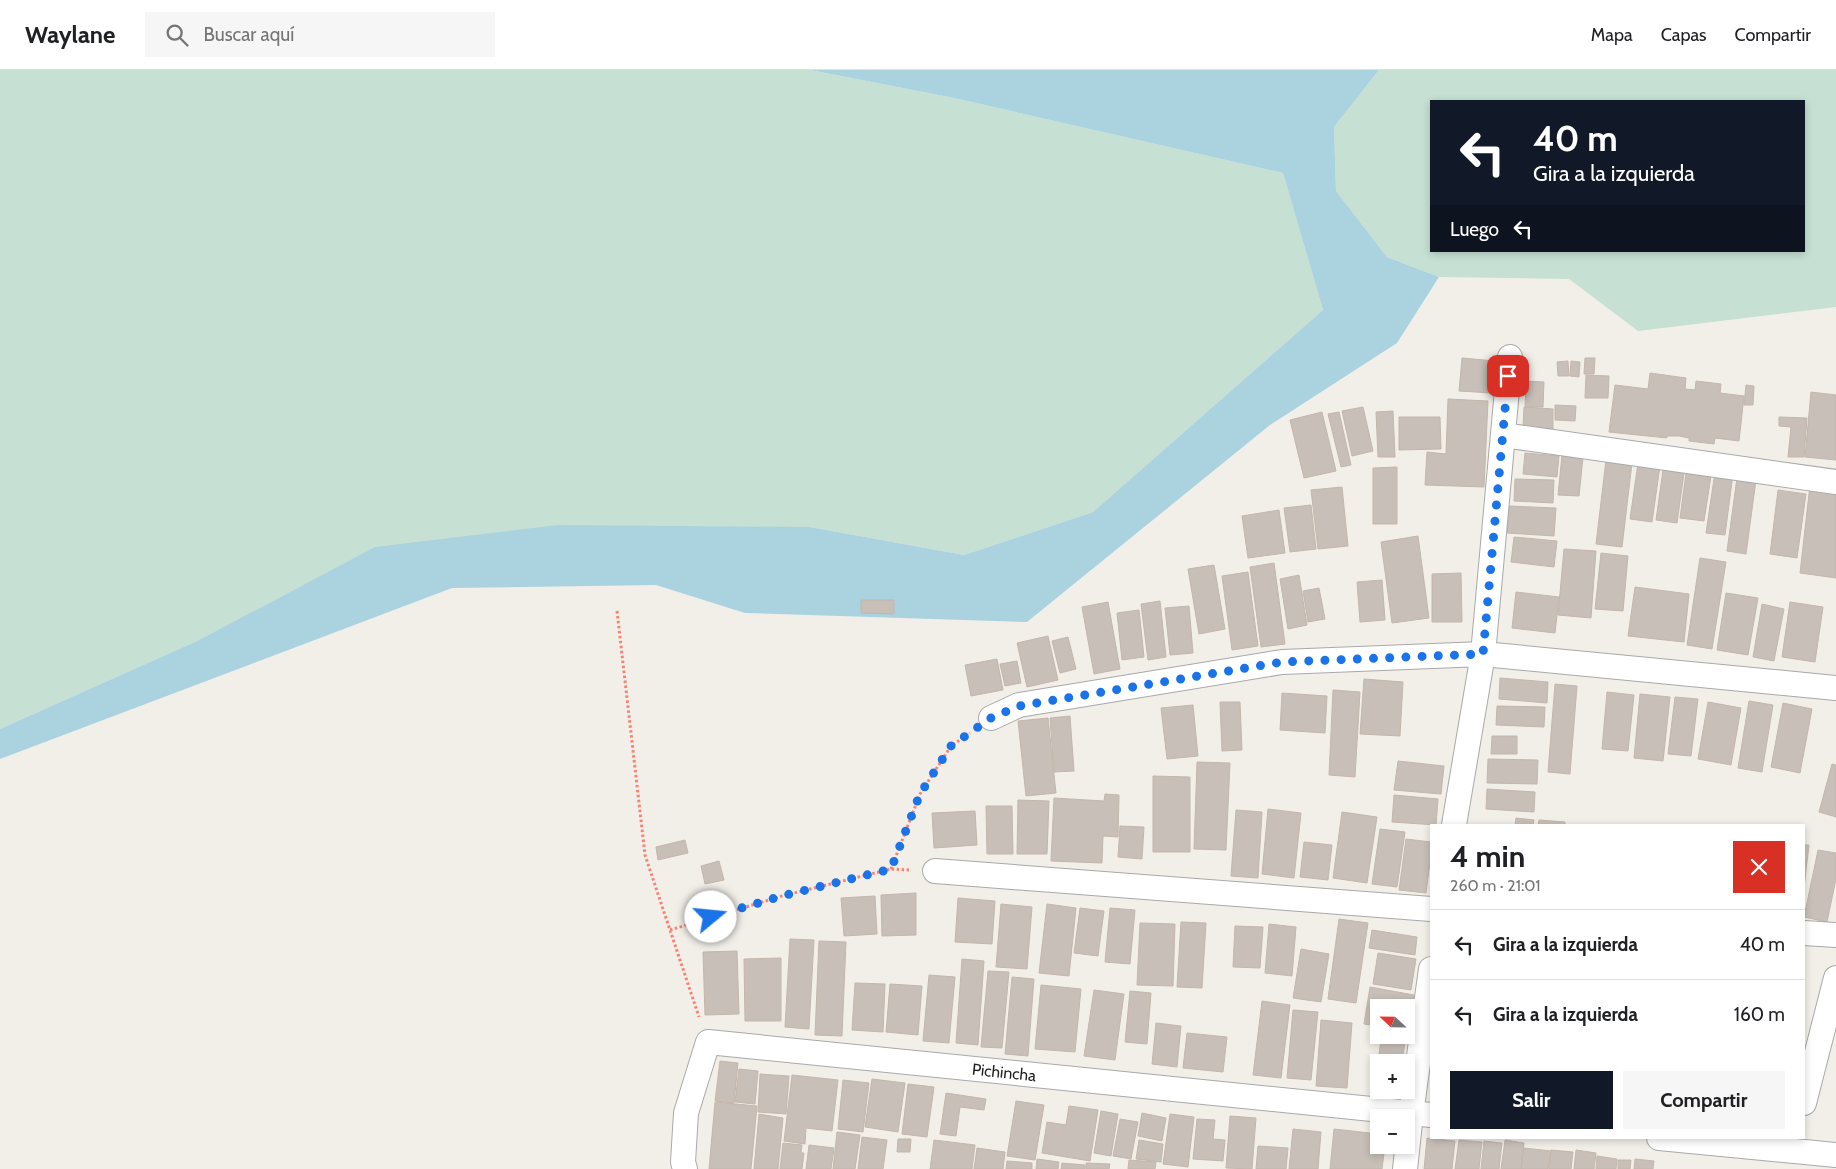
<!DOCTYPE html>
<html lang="es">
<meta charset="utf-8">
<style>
body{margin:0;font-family:Cabin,sans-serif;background:#f6f6f6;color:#202124;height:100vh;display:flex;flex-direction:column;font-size:19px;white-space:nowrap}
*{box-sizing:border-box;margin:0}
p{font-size:16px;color:#757577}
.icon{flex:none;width:28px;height:28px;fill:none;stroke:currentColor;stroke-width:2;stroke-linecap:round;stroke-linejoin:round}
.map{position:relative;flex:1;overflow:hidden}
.side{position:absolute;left:1430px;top:754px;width:375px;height:315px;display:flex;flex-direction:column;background:#fff;border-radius:0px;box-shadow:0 2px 8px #0003}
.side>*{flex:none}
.guide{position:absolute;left:1430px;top:30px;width:375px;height:152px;border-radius:0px;box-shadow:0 2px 8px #0003;background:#111827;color:#fff;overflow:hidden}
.needle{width:32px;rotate:292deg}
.buttons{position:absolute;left:1370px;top:929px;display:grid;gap:10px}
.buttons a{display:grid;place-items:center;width:45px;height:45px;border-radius:0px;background:#fff;box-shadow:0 2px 8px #0003;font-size:25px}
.pin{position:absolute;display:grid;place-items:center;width:42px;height:42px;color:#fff;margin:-21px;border-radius:10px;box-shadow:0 2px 8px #0006}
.me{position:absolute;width:55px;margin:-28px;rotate:73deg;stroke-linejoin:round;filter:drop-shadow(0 0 4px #0008)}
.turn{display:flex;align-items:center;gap:18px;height:105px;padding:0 20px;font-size:22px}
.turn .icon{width:65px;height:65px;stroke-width:2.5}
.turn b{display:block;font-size:35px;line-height:42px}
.then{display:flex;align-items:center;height:48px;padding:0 20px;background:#0003;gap:10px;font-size:19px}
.round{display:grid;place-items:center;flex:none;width:52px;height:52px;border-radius:0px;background:#f6f6f6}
.summary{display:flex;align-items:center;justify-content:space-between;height:85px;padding:0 20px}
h1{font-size:30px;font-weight:700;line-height:38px}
.action{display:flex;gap:10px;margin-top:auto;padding:10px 20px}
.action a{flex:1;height:58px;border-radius:0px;background:#111827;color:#fff;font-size:20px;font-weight:700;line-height:58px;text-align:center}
.action a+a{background:#f6f6f6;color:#202124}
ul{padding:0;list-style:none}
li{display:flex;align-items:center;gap:15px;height:70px;padding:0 20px;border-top:1px solid #e0e0e0}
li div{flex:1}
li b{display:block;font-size:19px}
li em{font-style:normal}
header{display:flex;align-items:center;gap:30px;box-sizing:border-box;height:70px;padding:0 25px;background:#fff;border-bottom:1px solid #e0e0e0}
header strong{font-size:24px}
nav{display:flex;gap:28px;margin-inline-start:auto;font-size:18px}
.search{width:350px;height:45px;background:#f6f6f6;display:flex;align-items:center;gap:12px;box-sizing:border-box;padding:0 18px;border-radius:0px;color:#757577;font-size:19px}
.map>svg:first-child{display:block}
</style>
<header>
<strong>Waylane</strong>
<div class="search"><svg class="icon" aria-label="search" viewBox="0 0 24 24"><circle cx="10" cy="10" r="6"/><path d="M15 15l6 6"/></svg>Buscar aquí</div>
<nav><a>Mapa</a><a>Capas</a><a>Compartir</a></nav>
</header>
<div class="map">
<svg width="1836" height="1099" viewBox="0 0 1836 1099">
<rect width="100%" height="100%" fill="#f2efe9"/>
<!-- wetland -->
<path fill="#c6e0d4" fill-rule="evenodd" d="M0,0H810L954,28L1283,103L1323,240L1093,442L964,485L810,457L376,477L197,571L0,659Z
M1379,0H1836V237L1638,261L1569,209L1439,207L1387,187L1336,121L1334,57ZM1431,31H1804V181H1431Z"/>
<!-- water -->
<path fill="#aad3df" d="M810,0H1379L1334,57L1336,121L1387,187L1439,207L1397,273L1270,355L1027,552L745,543L656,515L452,518L0,689V659L197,571L375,477L558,455L810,457L964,485L1093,442L1323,240L1283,103L954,28Z"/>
<!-- building -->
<path fill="#c7bfb8" stroke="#c4b6ab" d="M1462,288L1495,291L1492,323L1459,321Z
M1585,288H1595L1594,304H1584Z
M1568,291L1569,306H1558L1557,292Z
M1571,291L1580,292L1579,307L1570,306Z
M1650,303L1686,308L1685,319L1695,320L1696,311L1721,314L1720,323L1744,326L1739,371L1715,368L1714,374L1689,371V368L1679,366H1667V368L1609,362L1615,315L1648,319Z
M1586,305L1609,306L1608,328H1585Z
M1526,311L1544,312L1543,337H1525Z
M1746,315L1754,316L1753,335H1744Z
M1811,322L1836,325V390L1805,387Z
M1448,329L1488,331L1484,417L1425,415L1427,382L1446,384Z
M1555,335L1576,336L1575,351L1555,350Z
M1363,337L1373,381L1352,386L1342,341Z
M1524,337L1553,339V360L1523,359Z
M1393,341L1395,387H1378L1376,342Z
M1322,342L1336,401L1304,408L1290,350Z
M1339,342L1351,395L1341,397L1328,344Z
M1399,347H1440L1441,379L1399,380Z
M1779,347L1807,348L1804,387H1788L1791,357L1779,356Z
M1525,383L1559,386L1557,407L1523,404Z
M1562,385L1583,387L1579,426L1558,425Z
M1606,390L1632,393L1622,477L1596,474Z
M1638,393L1660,396L1652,452L1630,449Z
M1397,397V454H1373V398Z
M1663,400L1684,403L1677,453L1656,450Z
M1715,402L1733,404L1725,465L1706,463Z
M1686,403L1711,406L1704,451L1680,448Z
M1737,408L1756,410L1746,484L1727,481Z
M1515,409L1554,410L1553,433L1514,431Z
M1810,415L1836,418V508L1800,503Z
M1342,417L1348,476L1318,479L1311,420Z
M1778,420L1806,424L1797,488L1770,484Z
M1311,435L1316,479L1290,482L1284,438Z
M1509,436L1556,438L1554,466L1507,463Z
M1279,440L1285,483L1248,488L1242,446Z
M1418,466L1429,548L1392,553L1381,472Z
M1514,467L1557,471L1554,497L1511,492Z
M1564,479L1596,481L1591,548L1558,545Z
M1601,483L1628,486L1623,541L1595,539Z
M1700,488L1726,492L1712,579L1687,575Z
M1274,493L1285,574L1261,577L1250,497Z
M1214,495L1225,559L1199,564L1188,499Z
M1248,502L1258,576L1232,580L1222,506Z
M1461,503L1462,552H1432V504Z
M1299,505L1307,555L1288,559L1280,509Z
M1382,510L1385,550L1360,552L1357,512Z
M1635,517L1689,524L1684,572L1628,566Z
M1319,518L1325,549L1308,552L1303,521Z
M1516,522L1559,527L1555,563L1512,558Z
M1726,523L1758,528L1748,585L1717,580Z
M861,530H894V544L861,543Z
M1160,531L1166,587L1148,590L1141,534Z
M1108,532L1120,599L1094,604L1082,537Z
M1790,532L1823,537L1815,592L1782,587Z
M1762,534L1784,539L1774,591L1753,587Z
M1189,536L1193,583L1170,585L1165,538Z
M1139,540L1144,587L1122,590L1117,543Z
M1048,566L1058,610L1027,617L1017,573Z
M1068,567L1076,599L1060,603L1052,571Z
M997,589L1003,620L971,626L965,595Z
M1017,591L1021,613L1005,616L1000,594Z
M1500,608L1548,612L1547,633L1499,629Z
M1364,609L1403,612L1400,666L1360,664Z
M1555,614L1577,616L1570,704L1548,702Z
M1333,620L1360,622L1355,707L1329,705Z
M1607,622L1634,625L1628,681L1602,679Z
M1282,623L1327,626L1325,663L1280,660Z
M1640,624L1670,627L1663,691L1634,688Z
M1675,627L1698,629L1691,686L1668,684Z
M1749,631L1773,635L1762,702L1738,698Z
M1220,632H1240L1242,680L1222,681Z
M1708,632L1741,638L1731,695L1698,689Z
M1783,633L1812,639L1800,703L1771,697Z
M1193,635L1198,686L1167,689L1161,638Z
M1497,636L1545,637L1544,657L1496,655Z
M1070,646L1074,701L1054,702L1050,648Z
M1048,648L1056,723L1026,726L1018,651Z
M1492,666H1517V684H1491Z
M1488,689L1538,690L1537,714L1487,713Z
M1398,691L1444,696L1441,724L1394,720Z
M1197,692L1230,693L1226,780L1194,779Z
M1832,694L1836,695V747L1819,742Z
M1153,706L1190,707V782H1153Z
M1487,719L1535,722L1534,742L1486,739Z
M1105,724L1119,725L1118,767L1103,766L1102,793L1051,791L1054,728L1104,731Z
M1394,725L1438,729L1436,755L1392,752Z
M1018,730L1049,731L1047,784H1017Z
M986,736H1012L1013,784H987Z
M1268,739L1301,743L1294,808L1262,804Z
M1236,740L1262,742L1258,808L1231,806Z
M975,741L977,775L934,778L932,743Z
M1342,742L1377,747L1367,813L1333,808Z
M1516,748L1534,750L1533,755H1515Z
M1539,750L1565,752V755H1538Z
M1120,756L1144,757L1142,789L1118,787Z
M1380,759L1405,762L1397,817L1372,814Z
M1406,769L1431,772V785L1426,823L1399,820Z
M685,770L688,783L658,790L656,777Z
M1304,772L1332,775L1328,810L1300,807Z
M1804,775H1809L1804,818Z
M1818,780L1836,783V809L1827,852L1804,847Z
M719,791L724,810L705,814L701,796Z
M916,823V865L882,866L881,825Z
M875,826L877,864L844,866L841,828Z
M958,828L995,831L992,874L955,872Z
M1001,834L1032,837L1027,899L996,897Z
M1047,834L1076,838L1069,906L1039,903Z
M1080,838L1104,841L1098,886L1074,883Z
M1110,838L1135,840L1130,894L1105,892Z
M1339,849L1368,853L1356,933L1328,929Z
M1181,852L1206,853L1202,918L1177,917Z
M1140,853L1175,854L1173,916L1137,915Z
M1269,854L1296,857L1292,906L1265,903Z
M1235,856L1263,857L1260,898L1233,897Z
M1372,860L1417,867L1415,885L1369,878Z
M790,869L814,870L809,959L785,957Z
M819,871L846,872L842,966L815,965Z
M1301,879L1329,884L1321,932L1293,928Z
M737,881L739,944L705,945L703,882Z
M1378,883L1416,889L1411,920L1373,914Z
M781,888V951H745L744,889Z
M962,889L984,891L978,975L956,973Z
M988,901L1009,902L1002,978L981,977Z
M929,905L955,907L949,973L923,971Z
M1012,907L1034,909L1028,986L1005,984Z
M855,913L885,914L883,962L852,960Z
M890,914L922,916L918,965L886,962Z
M1041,915L1081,919L1075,982L1035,979Z
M1370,917L1414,925L1407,961L1406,938H1379V956L1364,954Z
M1094,920L1124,924L1115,990L1084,986Z
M1130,921L1151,923L1147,974L1125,972Z
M1262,931L1290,935L1281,1008L1253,1005Z
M1293,940L1318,942L1311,1010L1287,1008Z
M1321,950L1352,953L1347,1018L1316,1016Z
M1156,953L1181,956L1177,997L1152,994Z
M1187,963L1227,967L1223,1002L1183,998Z
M1381,970L1405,973L1402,992H1379V1020H1399L1398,1024L1374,1020Z
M720,991L738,993L734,1033L715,1031Z
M739,999L758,1001L755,1034L735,1032Z
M760,1004L789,1006L786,1044L758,1042Z
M792,1005L838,1010L832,1061L806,1058L805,1074L784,1071Z
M872,1009L905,1013L898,1062L865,1057Z
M843,1010L869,1013L863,1062L838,1059Z
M908,1014L934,1017L927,1067L902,1064Z
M946,1023L986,1029L984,1040L960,1037L956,1066L940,1064Z
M1016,1031L1044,1035L1035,1090L1007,1086Z
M715,1032L757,1036L751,1099H709Z
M1069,1036L1098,1040L1090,1091L1042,1083L1047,1052L1066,1055Z
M1101,1041L1118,1044L1111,1086L1094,1083Z
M1142,1043L1166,1048L1162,1071L1138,1066Z
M759,1044L783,1048L778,1099H754Z
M1170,1044L1194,1047L1188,1097L1163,1094Z
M1230,1046L1256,1048L1252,1099L1226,1098Z
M1120,1049L1138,1052L1131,1089L1113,1086Z
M1197,1049L1215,1050L1213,1069L1225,1070L1223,1091L1193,1089Z
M1293,1059L1321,1062L1318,1099H1289Z
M1334,1059L1379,1064V1075H1385L1382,1099H1330Z
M837,1062L860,1065L855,1099H833Z
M862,1067L887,1070L883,1099H858Z
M1427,1068L1455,1071L1452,1099H1424Z
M898,1069H911L910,1082H897Z
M934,1070L975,1075L972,1099H930Z
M1139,1070L1163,1074L1161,1092L1136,1089Z
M1459,1070L1482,1072L1479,1099H1455Z
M1505,1070L1524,1073L1521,1099H1501Z
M1484,1071L1502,1073L1499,1099H1481Z
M783,1073L802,1075L801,1083H804L802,1099H780Z
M809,1075L834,1078L831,1099H806Z
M1258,1076L1288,1078L1286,1099H1256Z
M977,1078L1005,1082L1003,1099H974Z
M1524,1078L1551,1081L1548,1099H1521Z
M1551,1080L1573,1082L1571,1099H1549Z
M1576,1080L1596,1083L1594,1099H1574Z
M1597,1086L1617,1089L1616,1099H1596Z
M1037,1089L1059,1092L1058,1099H1036Z
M1635,1089L1654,1091L1653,1099H1634Z
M1129,1090L1156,1092L1155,1099H1128Z
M1618,1090H1631L1630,1099H1618Z
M1007,1091L1032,1093V1099H1006Z
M1062,1093L1085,1095V1099H1061Z
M1086,1093L1110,1094L1109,1099H1086Z"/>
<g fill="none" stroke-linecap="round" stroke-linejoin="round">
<!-- street casing -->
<g stroke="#a9a9a9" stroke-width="26">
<path id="street" d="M1503,365L1836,412
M991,648L1019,635L1282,592L1483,584L1836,618
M1454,755L1483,584L1510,287
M935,801L1431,839
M1804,863L1836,865
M1804,1033L1836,908
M1659,1068L1836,1085
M685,1099L683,1092L686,1043L708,972L1431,1045
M1405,1099L1411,1044L1431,899"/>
</g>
<!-- path -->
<path stroke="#fa8072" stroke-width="3" stroke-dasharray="2.5 2.5" stroke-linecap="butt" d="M617,541L645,785L699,947
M891,799L920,724L951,676L970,663
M670,860L782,826L891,799L909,800"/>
<!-- street -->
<use href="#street" stroke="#fff" stroke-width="24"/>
</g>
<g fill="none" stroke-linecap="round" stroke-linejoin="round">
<!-- route -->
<path stroke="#1a73e8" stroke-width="9" stroke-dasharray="0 16.2" d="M711,847L782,826L891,799L920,724L951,676L991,648L1019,636L1282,592L1483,584L1508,306"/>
</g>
<g text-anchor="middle" stroke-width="4" stroke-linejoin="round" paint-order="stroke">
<!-- street labels -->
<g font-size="16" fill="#222" stroke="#fff">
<text transform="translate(1004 1002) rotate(6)" y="6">Pichincha</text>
</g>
</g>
</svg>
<div class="buttons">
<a><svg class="needle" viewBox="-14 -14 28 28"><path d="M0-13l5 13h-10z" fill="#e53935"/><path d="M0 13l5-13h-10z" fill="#757577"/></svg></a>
<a>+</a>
<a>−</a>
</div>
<div class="pin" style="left:1508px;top:306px;background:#d93025"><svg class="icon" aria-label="arrive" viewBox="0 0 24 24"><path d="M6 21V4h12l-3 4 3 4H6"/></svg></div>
<svg class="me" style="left:711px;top:847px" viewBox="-20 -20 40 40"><circle r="19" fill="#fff"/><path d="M0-13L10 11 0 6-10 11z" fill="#1a73e8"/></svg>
<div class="guide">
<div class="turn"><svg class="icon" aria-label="left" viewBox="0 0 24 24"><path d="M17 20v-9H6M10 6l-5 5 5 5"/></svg><div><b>40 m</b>Gira a la izquierda</div></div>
<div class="then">Luego<svg class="icon" aria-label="left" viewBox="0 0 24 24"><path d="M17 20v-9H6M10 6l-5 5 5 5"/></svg></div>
</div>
<section class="side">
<div class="summary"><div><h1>4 min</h1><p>260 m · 21:01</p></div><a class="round" style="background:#d93025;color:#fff"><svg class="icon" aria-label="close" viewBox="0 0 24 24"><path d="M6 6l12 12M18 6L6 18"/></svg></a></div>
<ul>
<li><svg class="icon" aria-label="left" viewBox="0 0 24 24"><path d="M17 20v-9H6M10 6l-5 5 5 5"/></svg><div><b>Gira a la izquierda</b></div><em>40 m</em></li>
<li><svg class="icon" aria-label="left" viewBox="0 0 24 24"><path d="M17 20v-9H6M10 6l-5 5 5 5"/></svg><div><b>Gira a la izquierda</b></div><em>160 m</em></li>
</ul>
<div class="action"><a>Salir</a><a>Compartir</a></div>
</section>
</div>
